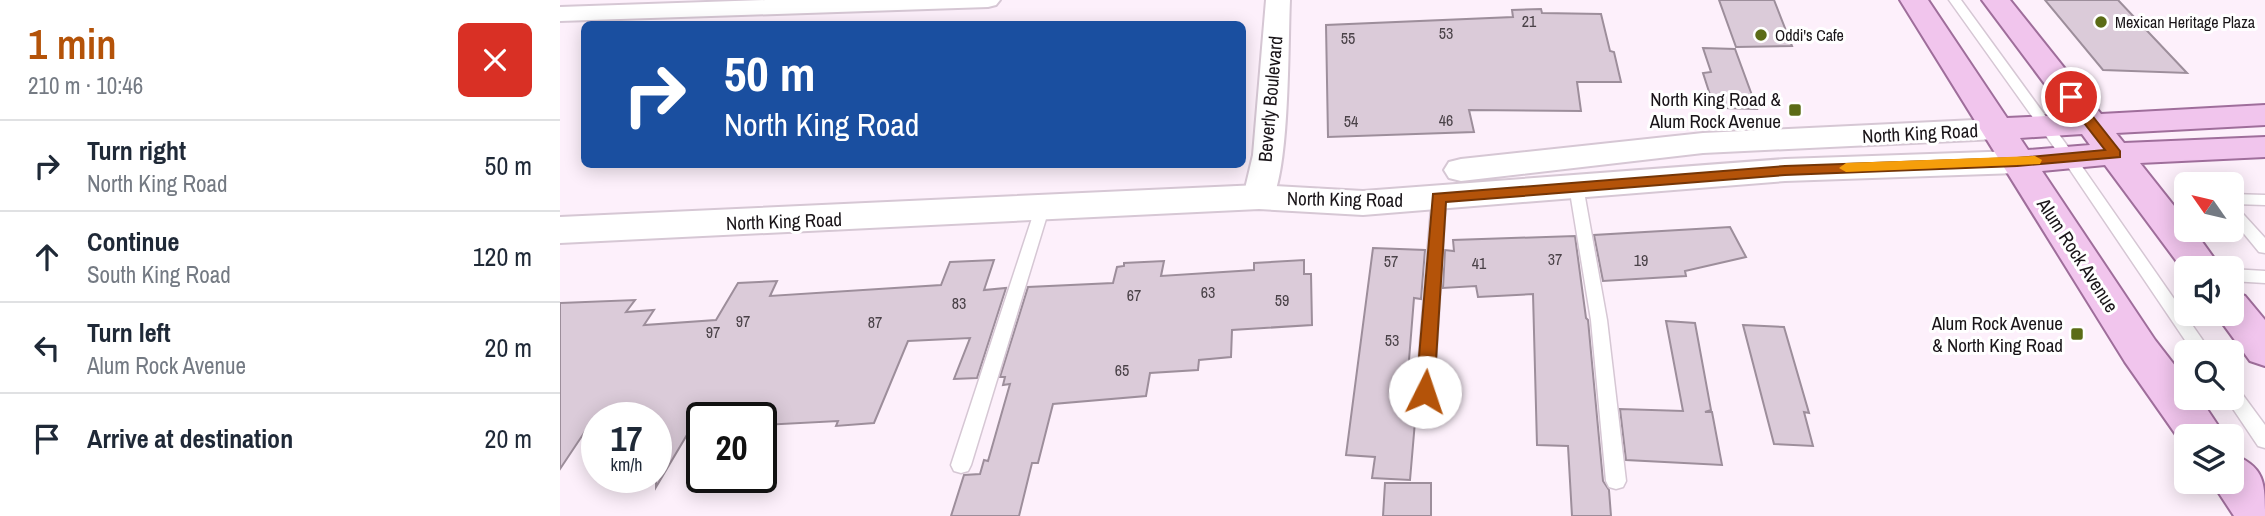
<!DOCTYPE html>
<meta charset="utf-8">
<style>
body{margin:0;font-family:"Archivo Narrow",sans-serif;background:#f6f6f7;color:#1f2937;height:100vh;display:flex;flex-direction:column;font-size:26px;white-space:nowrap}
*{box-sizing:border-box;margin:0}
p{font-size:23px;color:#747a83}
.icon{flex:none;width:38px;height:38px;fill:none;stroke:currentColor;stroke-width:2;stroke-linecap:round;stroke-linejoin:round}
.map{position:relative;flex:1;overflow:hidden}
.side{display:flex;flex-direction:column;background:#fff;width:560px}
.side>*{flex:none}
.top-card{position:absolute;left:21px;top:21px;width:665px;height:147px;border-radius:10px;box-shadow:0 4px 18px #0003;background:#1a4fa0;color:#fff;overflow:hidden}
.needle{width:46px;rotate:304deg}
.controls{position:absolute;left:1614px;top:172px;display:grid;gap:14px}
.controls a{display:grid;place-items:center;width:70px;height:70px;border-radius:10px;background:#fff;box-shadow:0 4px 18px #0003;font-size:35px}
.speed{position:absolute;left:21px;top:402px;display:flex;gap:14px;font-size:35px;font-weight:700;text-align:center}
.speed>*{display:grid;place-content:center;width:91px;height:91px;border-radius:50%;background:#fff;box-shadow:0 4px 18px #0003;line-height:1}
.speed small{font-size:18px;font-weight:400}
.speed .limit{border:4px solid #111;border-radius:10px;background:#fff;color:#111}
.pin{position:absolute;display:grid;place-items:center;width:60px;height:60px;color:#fff;margin:-30px;border:4px solid #fff;border-radius:50%;box-shadow:0 2px 7px #0007}
.me{position:absolute;width:77px;margin:-38px;rotate:4deg;stroke-linejoin:round;filter:drop-shadow(0 0 5px #0008)}
.turn{display:flex;align-items:center;gap:24px;height:147px;padding:0 28px;font-size:32px}
.turn .icon{width:91px;height:91px;stroke-width:2.5}
.turn b{display:block;font-size:49px;line-height:60px}
.round{display:grid;place-items:center;flex:none;width:74px;height:74px;border-radius:10px;background:#f6f6f7}
.overview{display:flex;align-items:center;justify-content:space-between;height:119px;padding:0 28px}
h1{font-size:42px;font-weight:600;line-height:52px;color:#b45309}
ul{padding:0;list-style:none}
li{display:flex;align-items:center;gap:21px;height:91px;padding:0 28px;border-top:2px solid #e0e1e3}
li div{flex:1}
li b{display:block;font-size:26px}
li em{font-style:normal}
main{display:flex;flex:1;min-height:0}
.map>svg:first-child{display:block}
</style>
<main>
<section class="side">
<div class="overview"><div><h1>1 min</h1><p>210 m · 10:46</p></div><a class="round" style="background:#d93025;color:#fff"><svg class="icon" aria-label="close" viewBox="0 0 24 24"><path d="M6 6l12 12M18 6L6 18"/></svg></a></div>
<ul>
<li><svg class="icon" aria-label="right" viewBox="0 0 24 24"><path d="M7 20v-9h11M14 6l5 5-5 5"/></svg><div><b>Turn right</b><p>North King Road</p></div><em>50 m</em></li>
<li><svg class="icon" aria-label="ahead" viewBox="0 0 24 24"><path d="M12 20V5M6 11l6-6 6 6"/></svg><div><b>Continue</b><p>South King Road</p></div><em>120 m</em></li>
<li><svg class="icon" aria-label="left" viewBox="0 0 24 24"><path d="M17 20v-9H6M10 6l-5 5 5 5"/></svg><div><b>Turn left</b><p>Alum Rock Avenue</p></div><em>20 m</em></li>
<li><svg class="icon" aria-label="arrive" viewBox="0 0 24 24"><path d="M6 21V4h12l-3 4 3 4H6"/></svg><div><b>Arrive at destination</b></div><em>20 m</em></li>
</ul>
</section>
<div class="map">
<svg width="1705" height="516" viewBox="0 0 1705 516">
<rect width="100%" height="100%" fill="#fdf0fb"/>
<!-- building -->
<path fill="#dbcbd9" stroke="#9d8e9b" stroke-width="2" d="M1159,0H1214L1232,46L1176,47Z
M1485,0H1558L1627,73L1543,70Z
M981,9L982,13L1041,14L1050,51L1054,52L1061,82H1017L1021,111L909,110L914,132L768,137L766,25L953,17L952,10Z
M1143,48L1175,49L1197,109L1163,108L1160,101H1152L1143,73L1151,72Z
M1170,227L1186,257L1125,271L1126,276L1043,281L1034,235Z
M1015,236L1026,318L1028,320L1043,481L1049,490L1051,516H1012L1008,446L977,445L973,294L918,297L916,286L883,288L885,250L894,251L893,240Z
M813,248L865,250L861,299L854,298L847,385H854L857,398L850,480L812,478L815,457L786,455Z
M434,260L424,290L446,288L417,378L394,379L410,338L348,341L314,423L276,426L278,421L201,425V418H137L96,487V418H34L0,469V303L75,300L66,312L94,310L84,325L156,320L178,283L217,281L210,296L381,285L390,262Z
M744,260V274H751L752,325L672,330L671,357L639,360L638,370L590,373L586,396L493,404L478,463H472L459,516H391L404,475L420,474L424,460L428,461L450,384L443,385L445,377H440L468,287L553,283L557,267L564,266V263L604,261L601,276L694,270V263Z
M1106,321L1135,323L1151,410L1145,412H1152L1162,465L1066,460L1060,409L1123,411Z
M1183,325L1224,327L1249,413L1244,412L1253,446L1214,444Z
M825,483H871V516H823Z"/>
<g fill="none" stroke-linecap="round" stroke-linejoin="round">
<!-- service casing -->
<g stroke="#d6c7d4" stroke-width="3">
<path id="service" d="M1389,0H1401L1514,155L1651,352H1633L1504,161Z
M1016,181L1023,186L1047,320L1066,481L1063,487L1056,489L1049,487L1046,481L1031,320L1009,186Z
M879,192L886,197L874,392L871,397L865,399L859,397L856,392L872,197Z
M1671,194L1705,195V205L1674,204L1705,238V253L1699,252L1671,218Z
M482,204L489,209L411,465L408,471L401,473L394,471L391,465L475,209Z
M1671,269L1705,271V283L1671,281Z
M1671,385L1677,387L1705,425V448L1698,446L1665,397H1671Z"/>
</g>
<!-- minor casing -->
<g stroke="#d6c7d4" stroke-width="4">
<path id="minor" d="M206,0H440L436,5L428,7L0,21V7Z
M706,0H730C728,43 730,173 710,204L699,207L688,204L683,197L693,155Z"/>
</g>
<!-- secondary casing -->
<g stroke="#d6c7d4" stroke-width="4">
<path id="secondary" d="M1436,119L1448,122L1453,129L1448,136L1436,139L1143,153L901,181L889,178L884,170L889,162L901,159L1143,133Z
M1457,151L1469,154L1474,162L1469,170L1457,173L1225,181L803,215L699,209L0,243V217L699,185L803,191L1225,159Z"/>
</g>
<!-- primary casing -->
<g stroke="#9f6e9b" stroke-width="4">
<path id="primary" d="M1340,0H1368L1447,118L1508,115L1422,0H1450L1541,114L1705,105V125L1556,133L1564,143L1705,137V157L1580,163L1626,221V229H1633L1661,268H1626V274L1545,165L1482,171L1595,340L1626,380V397H1639L1665,436H1626V449L1565,362ZM1522,134L1530,145L1468,150L1460,138Z
M1671,291L1685,296L1705,320V366L1690,361L1655,313H1671Z
M1671,454C1705,466 1705,483 1705,516H1674L1651,481H1671Z"/>
</g>
<!-- service -->
<use href="#service" fill="#fff" fill-rule="evenodd"/>
<!-- minor -->
<use href="#minor" fill="#fff" fill-rule="evenodd"/>
<!-- secondary -->
<use href="#secondary" fill="#fff" fill-rule="evenodd"/>
<!-- primary -->
<use href="#primary" fill="#f1c5ed" fill-rule="evenodd"/>
</g>
<!-- route -->
<path fill="#b45309" stroke="#753606" stroke-width="2" d="M1511,93L1515,94L1560,151V157L1457,166L1225,175L886,202L874,392L872,397L865,399L859,397L856,392L873,194L1225,166L1457,158L1545,150L1504,97Z"/>
<!-- slow -->
<path fill="#f59e0b" d="M1475,156L1482,160L1480,164L1286,172L1279,168L1286,163Z"/>
<!-- markers -->
<g fill="#5b6b16" stroke="#fff" stroke-width="2.5">
<circle cx="1541" cy="22" r="7"/>
<circle cx="1201" cy="35" r="7"/>
<rect x="1228" y="103" width="14" height="14" rx="3.5"/>
<rect x="1510" y="327" width="14" height="14" rx="3.5"/>
</g>
<g text-anchor="middle" stroke-width="6" stroke-linejoin="round" paint-order="stroke">
<!-- number labels -->
<g font-size="16" fill="#4a4248">
<text x="969" y="27">21</text>
<text x="886" y="39">53</text>
<text x="788" y="44">55</text>
<text x="886" y="126">46</text>
<text x="791" y="127">54</text>
<text x="995" y="265">37</text>
<text x="1081" y="266">19</text>
<text x="831" y="267">57</text>
<text x="919" y="269">41</text>
<text x="648" y="298">63</text>
<text x="574" y="301">67</text>
<text x="722" y="306">59</text>
<text x="399" y="309">83</text>
<text x="183" y="327">97</text>
<text x="315" y="328">87</text>
<text x="153" y="338">97</text>
<text x="832" y="346">53</text>
<text x="562" y="376">65</text>
</g>
<!-- far-poi labels -->
<g font-size="16" fill="#191418" stroke="#fff" text-anchor="start">
<text x="1555" y="28">Mexican Heritage Plaza</text>
<text x="1215" y="41">Oddi's Cafe</text>
</g>
<!-- street labels -->
<g font-size="19" fill="#191418" stroke="#fff">
<text transform="translate(710 99) rotate(-85)" y="7">Beverly Boulevard</text>
<text transform="translate(1360 133) rotate(-3)" y="7">North King Road</text>
<text transform="translate(785 199) rotate(1)" y="7">North King Road</text>
<text transform="translate(224 221) rotate(-2)" y="7">North King Road</text>
<text transform="translate(1518 255) rotate(57)" y="7">Alum Rock Avenue</text>
</g>
<!-- poi labels -->
<g font-size="19" fill="#191418" stroke="#fff" text-anchor="end">
<text x="1221" y="106">North King Road &amp;<tspan x="1221" dy="22">Alum Rock Avenue</tspan></text>
<text x="1503" y="330">Alum Rock Avenue<tspan x="1503" dy="22">&amp; North King Road</tspan></text>
</g>
</g>
</svg>
<div class="controls">
<a><svg class="needle" viewBox="-14 -14 28 28"><path d="M0-13l5 13h-10z" fill="#e53935"/><path d="M0 13l5-13h-10z" fill="#747a83"/></svg></a>
<a><svg class="icon" aria-label="sound" viewBox="0 0 24 24"><path d="M4 9h4l5-4v14l-5-4H4zM17 9q2 3 0 6"/></svg></a>
<a><svg class="icon" aria-label="search" viewBox="0 0 24 24"><circle cx="10" cy="10" r="6"/><path d="M15 15l6 6"/></svg></a>
<a><svg class="icon" aria-label="layers" viewBox="0 0 24 24"><path d="M12 4l9 5-9 5-9-5zM3 14l9 5 9-5"/></svg></a>
</div>
<div class="speed"><div>17<small>km/h</small></div><div class="limit">20</div></div>
<div class="pin" style="left:1511px;top:97px;background:#d93025"><svg class="icon" aria-label="arrive" viewBox="0 0 24 24"><path d="M6 21V4h12l-3 4 3 4H6"/></svg></div>
<svg class="me" style="left:865px;top:392px" viewBox="-20 -20 40 40"><circle r="19" fill="#fff"/><path d="M0-13L10 11 0 6-10 11z" fill="#b45309"/></svg>
<div class="top-card">
<div class="turn"><svg class="icon" aria-label="right" viewBox="0 0 24 24"><path d="M7 20v-9h11M14 6l5 5-5 5"/></svg><div><b>50 m</b>North King Road</div></div>
</div>
</div>
</main>
